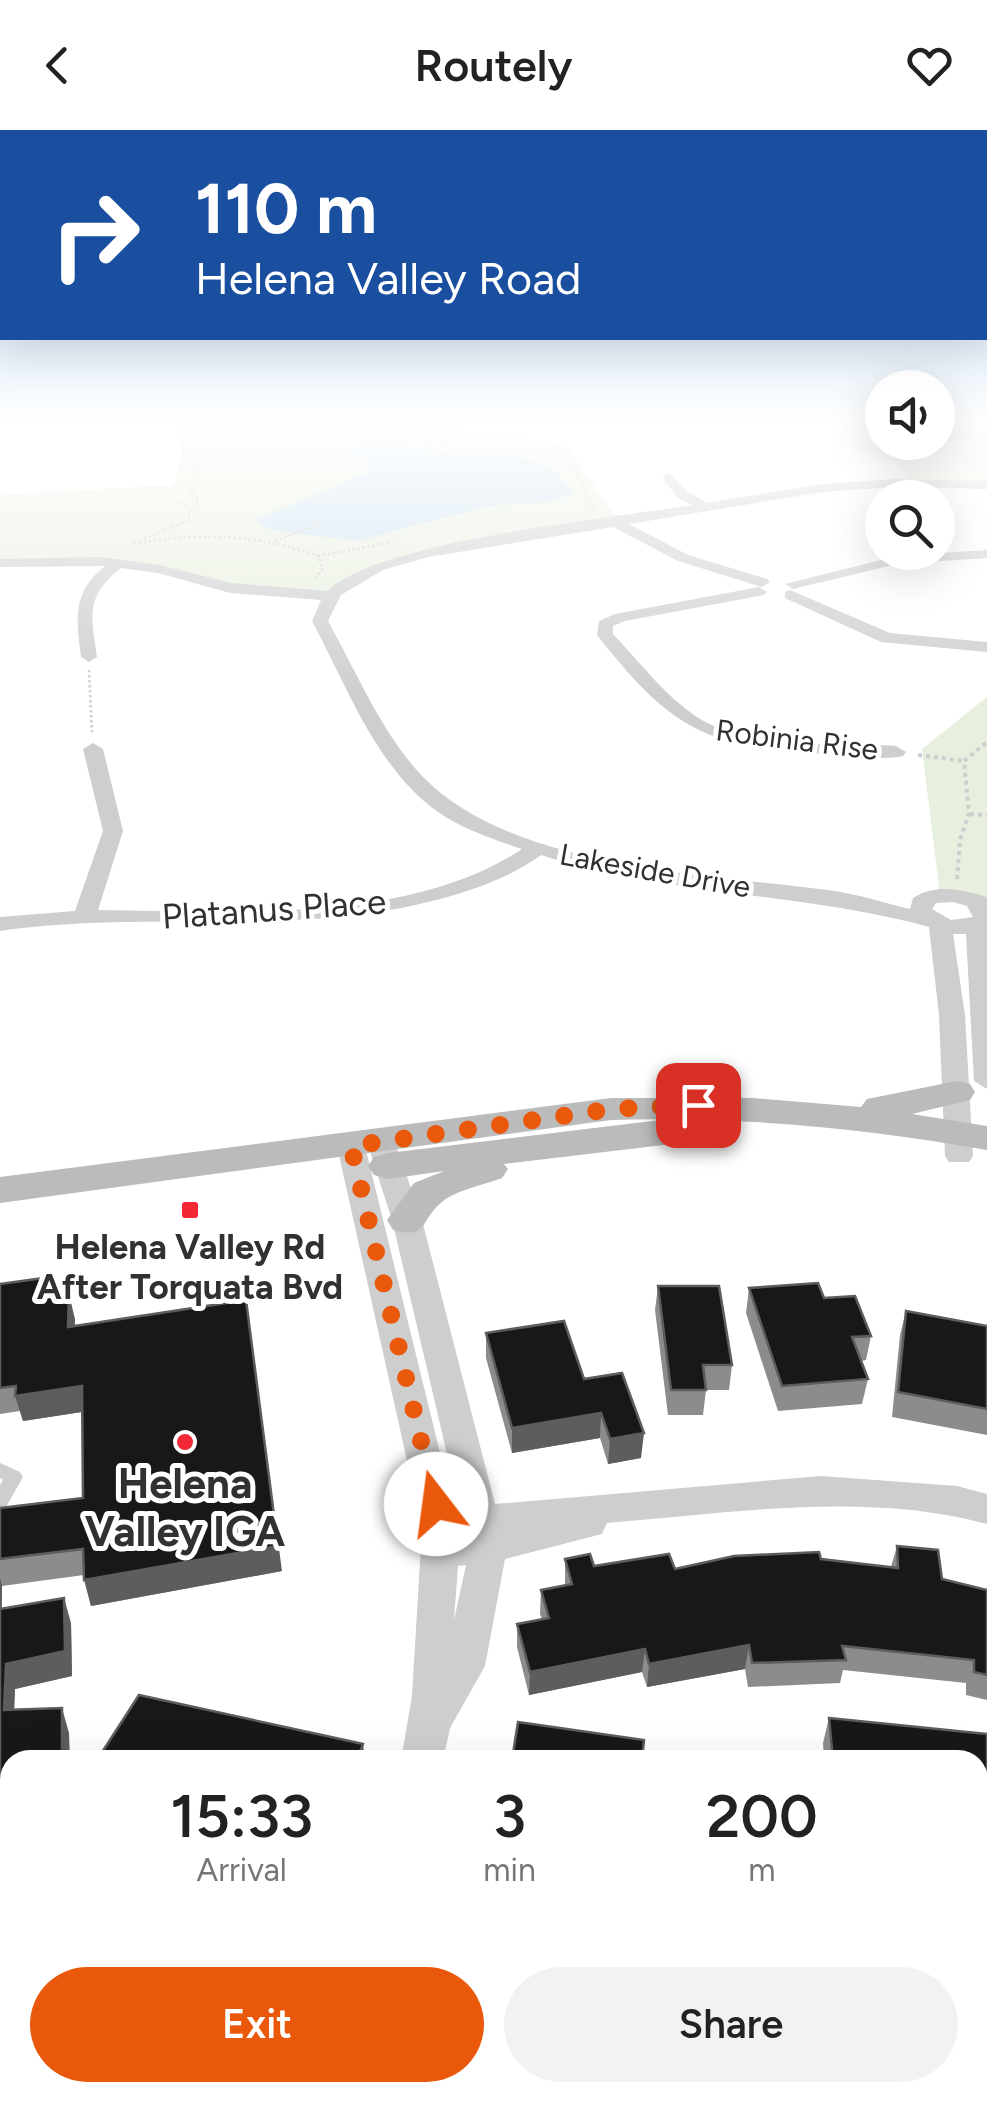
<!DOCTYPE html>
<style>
body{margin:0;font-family:Figtree,sans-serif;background:#f2f2f2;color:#222;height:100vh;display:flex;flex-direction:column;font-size:38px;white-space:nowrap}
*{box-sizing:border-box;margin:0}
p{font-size:32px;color:#767676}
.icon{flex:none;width:55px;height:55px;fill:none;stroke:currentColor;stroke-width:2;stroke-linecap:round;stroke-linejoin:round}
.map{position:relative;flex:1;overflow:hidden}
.drawer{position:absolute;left:0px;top:1620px;width:988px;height:352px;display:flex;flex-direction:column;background:#fff;border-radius:30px 30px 0 0;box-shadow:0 10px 40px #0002}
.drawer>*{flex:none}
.banner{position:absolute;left:0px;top:0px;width:988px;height:210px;box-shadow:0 10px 40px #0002;background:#1a4fa0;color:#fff;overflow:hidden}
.fabs{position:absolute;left:865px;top:240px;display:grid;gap:20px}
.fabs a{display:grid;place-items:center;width:90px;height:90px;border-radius:50%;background:#fff;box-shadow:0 10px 40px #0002;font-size:50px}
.pin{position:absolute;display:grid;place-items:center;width:85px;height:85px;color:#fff;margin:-42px;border-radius:20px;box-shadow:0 5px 15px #0006}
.me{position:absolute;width:110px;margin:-55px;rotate:345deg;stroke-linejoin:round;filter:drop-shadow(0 0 8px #0008)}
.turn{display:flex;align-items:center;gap:35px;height:210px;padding:0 30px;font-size:45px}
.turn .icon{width:130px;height:130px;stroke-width:2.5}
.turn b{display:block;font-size:70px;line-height:85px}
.eta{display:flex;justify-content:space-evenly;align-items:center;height:170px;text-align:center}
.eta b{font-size:60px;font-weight:600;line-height:70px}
.cta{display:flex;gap:20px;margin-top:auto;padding:20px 30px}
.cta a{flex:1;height:115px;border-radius:60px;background:#ea580c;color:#fff;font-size:40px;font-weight:600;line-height:115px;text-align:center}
.cta a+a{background:#f2f2f2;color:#222}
header{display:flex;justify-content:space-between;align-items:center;height:130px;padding:0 30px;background:#fff;font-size:45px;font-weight:600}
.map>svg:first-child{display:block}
</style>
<header><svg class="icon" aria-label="back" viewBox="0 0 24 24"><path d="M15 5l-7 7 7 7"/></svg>Routely<svg class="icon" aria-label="heart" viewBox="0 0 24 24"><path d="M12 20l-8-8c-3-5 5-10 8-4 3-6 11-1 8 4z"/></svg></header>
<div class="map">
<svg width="987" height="1972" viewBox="0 0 987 1972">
<rect width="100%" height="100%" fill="#fff"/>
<!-- green -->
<path fill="#e7efde" d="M184,292C312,292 438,292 565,315L617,388L388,433L328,466L262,462L159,439L0,430V365L174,355L183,320Z
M938,309L987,312V351L909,348L898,334L848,316L938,312Z
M987,567V767L940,765L922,619Z"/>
<!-- water -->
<path fill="#cae0ef" d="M367,314L524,328L554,339L574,364L550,372L488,376L357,411L270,400L255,390L367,343L371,332L342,322Z"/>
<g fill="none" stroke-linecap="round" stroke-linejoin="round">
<!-- river -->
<path fill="#cae0ef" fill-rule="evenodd" d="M938,299L987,302V314L938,311Z"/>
<!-- path-far1 -->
<path stroke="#cecece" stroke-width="2.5" stroke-dasharray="2.5 2.5" stroke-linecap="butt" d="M272,292L379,310L546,326L574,340L594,379
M180,372L189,377
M144,409L189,390V377L199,370L191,362L201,351L183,320L184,292
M275,411L335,387
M134,414C198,402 257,404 318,426L323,438L316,448
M318,426L393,412
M89,540L92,604"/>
<!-- path -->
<path stroke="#cecece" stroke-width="4" stroke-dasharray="4 4" stroke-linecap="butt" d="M918,625L964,631
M970,684L987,685
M957,749L960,710L969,683L964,631L987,612"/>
<!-- lane -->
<path fill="#cecece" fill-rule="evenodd" d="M0,1333L20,1342L23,1347L6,1377L0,1379V1355L3,1350L0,1348Z
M0,1851L10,1856V1887L0,1882Z
M74,1962H102L107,1972H78Z"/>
<!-- street -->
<path fill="#cecece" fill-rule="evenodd" d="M669,343L688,362L707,373L823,354L896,349L987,351V359L896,357L823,362L629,394L688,425L767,449L770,452L762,457L678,431L613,397L428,427L383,440L341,465L328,491C357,543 382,604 423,647C514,740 712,744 835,761C860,765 885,773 910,779L913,768C937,753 962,760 987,767V959L974,951L966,804H953L965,885L973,1026L969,1032H949L945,1026L939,885L929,797C802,762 666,766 541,725C508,749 468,762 428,772C287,807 143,780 0,801V787L75,781L103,701L83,619L93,613L103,619L123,701L98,780C229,781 408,795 522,719C493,709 464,700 438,682C376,638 347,556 312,491L321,470L230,463L158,443L121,438C85,466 91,486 97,527L89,532L81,527C76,489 72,462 105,436L0,437V429L101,427L159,435L231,453L328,461C376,411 614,388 692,375L678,368L664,350L663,347ZM953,772L967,776L973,787L951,790L932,779L936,773Z
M987,420V428L897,434L793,459L785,454L897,426Z
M759,457L767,462L764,465L625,491L613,496V504C640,532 664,565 697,587C745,619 839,613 896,616L906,622L903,626C879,631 850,625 826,624C705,617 672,600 597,505L599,491L615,484Z
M790,460L890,503L987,512V522L881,512L785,468V462Z
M381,1003L391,1006L395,1012L422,1090L495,1374L821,1346L957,1356L987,1364V1394C865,1361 732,1383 607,1393L602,1404L505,1429L485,1536L450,1598L443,1630H401L412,1566L422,1398L337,1016L341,1010H361L365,1016L454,1380L460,1379L392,1090L367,1012L371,1006ZM466,1435L454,1490L458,1436Z
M987,1873V1921L978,1922V1874Z
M246,1962H299L295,1972H242Z
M895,1962H946L942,1972H891Z"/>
<!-- secondary -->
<path fill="#bbb" fill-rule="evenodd" d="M957,951L970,954L975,962L970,970L912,984L987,996V1020C862,998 738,986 611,990L0,1073V1047L611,968H753L861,977L867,969Z
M701,989L714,993L720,1001L714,1009L504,1034L508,1039L502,1048C484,1055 456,1060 442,1072C420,1089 429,1110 393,1100L387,1090L414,1053L444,1041L388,1049L374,1045L368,1036L374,1027L388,1023L660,990Z"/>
</g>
<!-- wall -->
<path fill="#8c8c8c" d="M51,1147L55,1165L75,1189V1196L282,1441L91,1476L84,1445L2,1456V1478L71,1493L72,1546L15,1559L14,1580L69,1603L10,1687L0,1689V1378L83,1368L82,1282L23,1291L20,1281L0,1284V1154Z
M658,1156L732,1235L729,1260H706L703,1285H668L655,1180Z
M749,1158L824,1168L871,1206L866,1230L861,1231L868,1249L862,1274L778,1281L746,1183Z
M906,1181L987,1196V1305L892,1287L900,1205Z
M486,1203L584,1249L641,1328L608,1334L600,1308L512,1323L486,1228Z
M897,1416L942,1449L987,1460V1570L966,1565V1553L843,1540L840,1553L748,1557L745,1539L647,1557L642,1542L529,1565L517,1517V1494L542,1489L540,1484L541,1460L565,1456V1429L594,1436L675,1439L821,1429L891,1437Z
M829,1588L987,1604V1755L978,1754V1630H824L823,1613Z
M10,1740V1839L0,1825V1748Z"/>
<!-- shaded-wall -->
<path fill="#5d5d5d" d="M51,1147L57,1172L50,1166Z
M69,1164L75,1189L74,1222L68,1197Z
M246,1170L282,1441L91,1476L84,1450Z
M82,1256L88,1281L23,1291L15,1266Z
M601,1283L600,1308L512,1323V1298Z
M644,1303L641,1328L608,1334L610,1309Z
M0,1448L2,1456L1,1505L0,1503Z
M64,1468L71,1493L72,1546L15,1559L13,1605L4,1580L6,1534Z
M749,1515L745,1539L647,1557L649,1534Z
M645,1519L642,1542L529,1565L530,1542Z
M62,1578L69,1603L70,1630H62Z
M363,1614L365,1630H357Z
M10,1661V1687L0,1689V1663Z
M498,1962H512L506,1972H492Z"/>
<!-- building -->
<path fill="#181818" stroke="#5d5d5d" stroke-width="2.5" d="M51,1147L50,1166L69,1164L68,1197L246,1170L278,1416L84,1450L83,1419L0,1429V1378L83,1368L82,1256L15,1266L16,1256L0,1258V1154Z
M818,1153L824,1168L855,1166L871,1206L852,1207L868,1249L782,1256L749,1158Z
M658,1156H719L732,1235H703L706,1260H671Z
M906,1181L987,1196V1279L898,1262Z
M564,1191L584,1249L622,1243L644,1303L610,1309L601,1283L512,1298L486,1203Z
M897,1416L938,1420L942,1449L987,1460V1545L974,1542V1530L842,1516L846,1530L752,1533L749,1515L649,1534L645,1519L530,1542L517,1494L549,1488L541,1460L572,1454L565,1429L590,1424L594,1436L669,1424L675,1439L734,1426L819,1422L821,1429L898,1438Z
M64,1468L65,1521L6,1534L4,1580L62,1578V1630H10V1661L0,1663V1479Z
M139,1565L363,1614L357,1630H97Z
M829,1588L987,1604V1730L978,1729V1630H833Z
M518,1592L644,1610L642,1630H512Z
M10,1740V1828L8,1830L0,1819V1748Z
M0,1958L9,1972H0Z
M415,1962H498L492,1972H410Z
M641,1962H694L718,1972H638Z
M743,1962H819L818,1972H741Z"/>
<!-- sky -->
<linearGradient id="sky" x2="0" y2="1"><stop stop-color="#9cc6eb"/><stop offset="0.51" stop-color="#fff"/><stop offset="1" stop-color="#fff" stop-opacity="0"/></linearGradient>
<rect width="987" height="568" fill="url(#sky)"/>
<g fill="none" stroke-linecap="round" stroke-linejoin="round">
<!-- route -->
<path stroke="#ea580c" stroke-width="18" stroke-dasharray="0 32.4" d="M436,1374L351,1016L612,979L698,975"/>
</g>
<!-- markers -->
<g fill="#f22934" stroke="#fff" stroke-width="4">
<rect x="180" y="1070" width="20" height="20" rx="5"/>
<circle cx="185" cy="1312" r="10"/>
</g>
<g text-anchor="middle" stroke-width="10" stroke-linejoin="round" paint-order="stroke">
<!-- far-street labels -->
<g font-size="30" fill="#313131" stroke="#fff">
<text transform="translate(797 610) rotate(7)" y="10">Robinia Rise</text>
<text transform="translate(655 741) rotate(10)" y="10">Lakeside Drive</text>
</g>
<!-- street labels -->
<g font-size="35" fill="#313131" stroke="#fff">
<text transform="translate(274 779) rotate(-4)" y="12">Platanus Place</text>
</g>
<!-- poi labels -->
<g font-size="35" font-weight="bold" fill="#313131" stroke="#fff">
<text x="190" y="1129">Helena Valley Rd<tspan x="190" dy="40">After Torquata Bvd</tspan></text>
</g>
<!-- near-poi labels -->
<g font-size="42" font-weight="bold" fill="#313131" stroke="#fff">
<text x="185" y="1368">Helena<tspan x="185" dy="48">Valley IGA</tspan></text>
</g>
</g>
</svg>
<div class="fabs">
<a><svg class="icon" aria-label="sound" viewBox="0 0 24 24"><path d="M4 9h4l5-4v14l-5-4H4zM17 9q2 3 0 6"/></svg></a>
<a><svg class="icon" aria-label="search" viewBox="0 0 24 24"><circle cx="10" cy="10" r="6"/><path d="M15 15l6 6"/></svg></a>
</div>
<div class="pin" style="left:698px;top:975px;background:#d93025"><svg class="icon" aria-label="arrive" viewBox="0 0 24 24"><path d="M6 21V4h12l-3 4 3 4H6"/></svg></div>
<svg class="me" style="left:436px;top:1374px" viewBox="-20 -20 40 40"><circle r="19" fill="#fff"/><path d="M0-13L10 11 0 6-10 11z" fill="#ea580c"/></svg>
<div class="banner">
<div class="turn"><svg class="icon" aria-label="right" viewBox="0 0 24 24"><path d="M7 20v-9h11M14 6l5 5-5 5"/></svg><div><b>110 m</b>Helena Valley Road</div></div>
</div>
<section class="drawer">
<div class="eta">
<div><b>15:33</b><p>Arrival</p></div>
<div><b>3</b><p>min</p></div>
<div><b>200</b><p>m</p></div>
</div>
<div class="cta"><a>Exit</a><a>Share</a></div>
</section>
</div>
